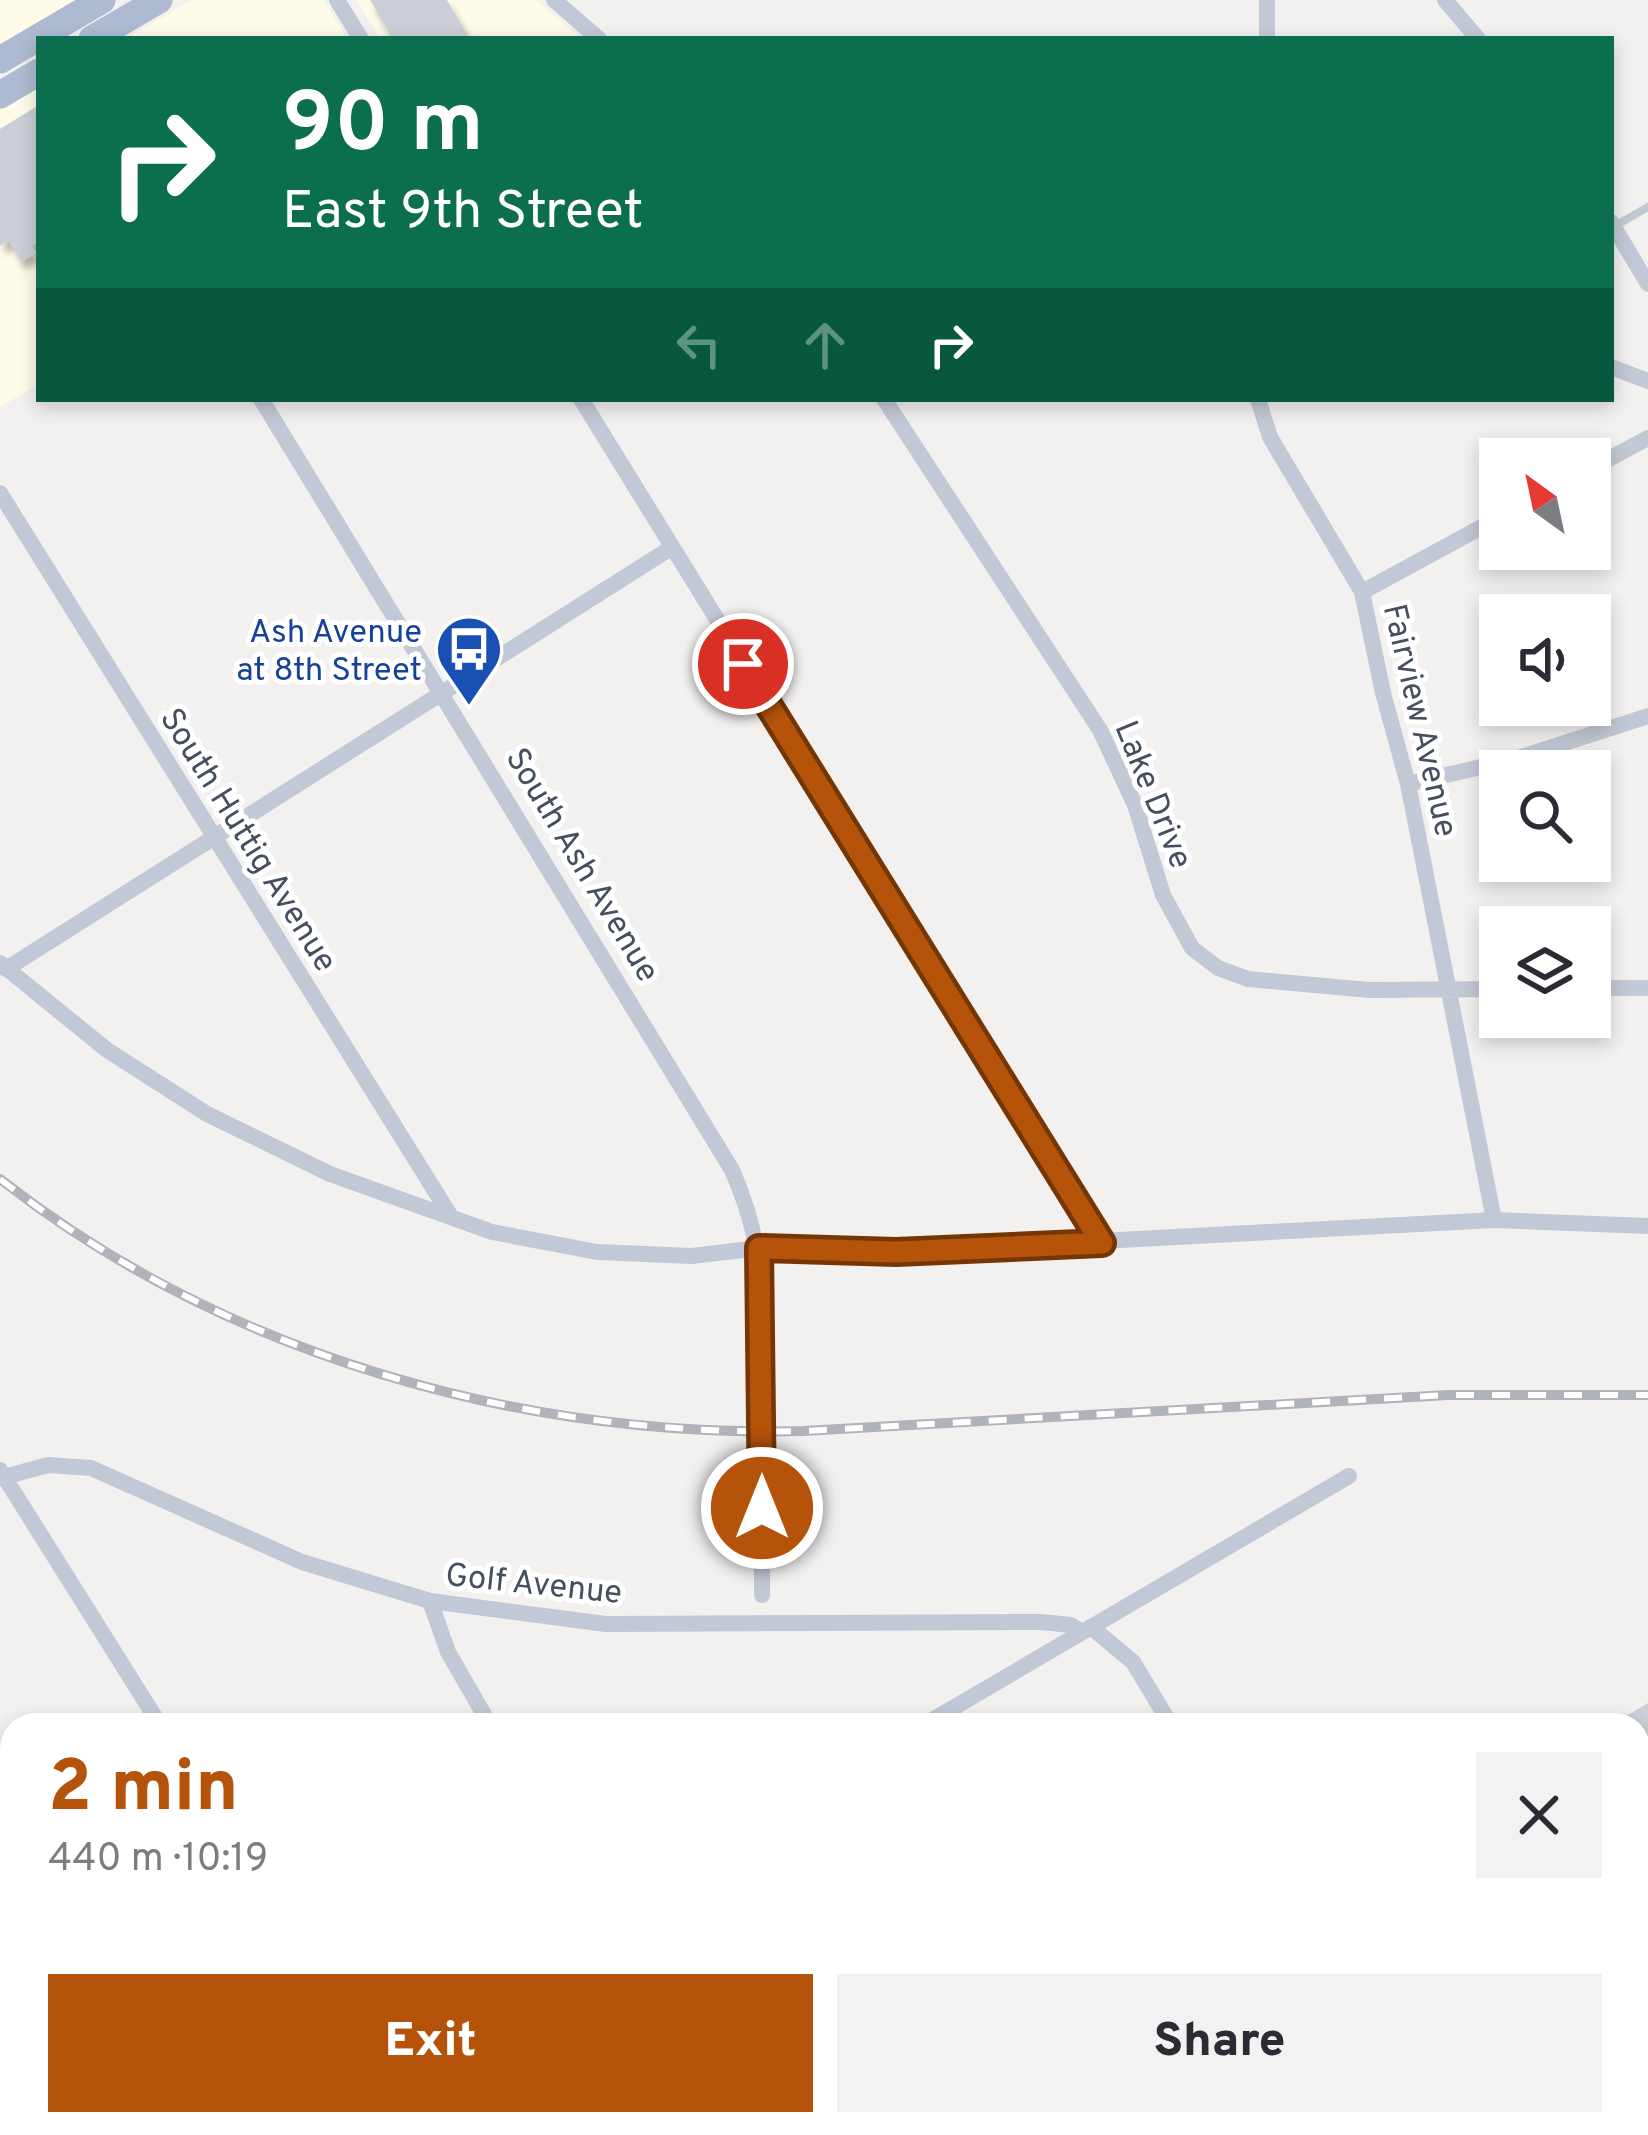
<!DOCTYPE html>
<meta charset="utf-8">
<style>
body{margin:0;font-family:Overpass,sans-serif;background:#f2f2f3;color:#2b2b33;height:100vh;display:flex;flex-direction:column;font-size:45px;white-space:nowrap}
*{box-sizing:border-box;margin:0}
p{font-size:39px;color:#7c7c81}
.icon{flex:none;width:66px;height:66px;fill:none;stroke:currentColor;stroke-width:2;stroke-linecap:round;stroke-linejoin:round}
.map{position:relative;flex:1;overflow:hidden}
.drawer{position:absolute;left:0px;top:1713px;width:1650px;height:423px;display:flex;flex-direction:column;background:#fff;border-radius:36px 36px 0 0;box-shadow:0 6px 18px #0003}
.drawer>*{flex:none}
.banner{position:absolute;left:36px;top:36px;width:1578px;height:366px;border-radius:0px;box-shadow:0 6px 18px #0003;background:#0b6e4f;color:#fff;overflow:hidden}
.needle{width:78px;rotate:327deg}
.buttons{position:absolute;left:1479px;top:438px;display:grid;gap:24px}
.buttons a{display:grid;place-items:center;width:132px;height:132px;border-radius:0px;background:#fff;box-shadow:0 6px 18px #0003;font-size:60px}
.pin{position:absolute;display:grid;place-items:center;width:102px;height:102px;color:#fff;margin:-51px;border:6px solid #fff;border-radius:50%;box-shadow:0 3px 12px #0007}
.me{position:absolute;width:132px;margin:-66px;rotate:0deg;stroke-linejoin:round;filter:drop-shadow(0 0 9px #0008)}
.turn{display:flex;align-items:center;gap:42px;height:252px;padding:0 48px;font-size:54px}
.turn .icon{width:156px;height:156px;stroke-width:2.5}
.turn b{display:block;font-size:84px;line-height:102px}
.lanes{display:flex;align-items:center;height:114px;padding:0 48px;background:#0003;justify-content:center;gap:60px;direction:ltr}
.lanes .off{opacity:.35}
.round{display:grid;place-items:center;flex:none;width:126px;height:126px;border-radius:0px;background:#f2f2f3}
.headline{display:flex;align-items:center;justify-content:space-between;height:204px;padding:0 48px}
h1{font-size:72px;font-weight:800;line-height:90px;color:#b45309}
.button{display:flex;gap:24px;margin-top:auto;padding:24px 48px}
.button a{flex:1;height:138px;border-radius:0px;background:#b45309;color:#fff;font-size:48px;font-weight:800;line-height:138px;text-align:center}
.button a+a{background:#f2f2f3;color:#2b2b33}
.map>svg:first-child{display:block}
</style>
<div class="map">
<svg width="1648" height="2135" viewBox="0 0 1648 2135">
<defs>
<filter id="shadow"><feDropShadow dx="4.5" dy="8" stdDeviation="3" flood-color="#0004"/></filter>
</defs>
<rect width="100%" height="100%" fill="#f3f0f0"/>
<!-- commercial -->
<path fill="#fefbe8" d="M0,0H85L0,50Z
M192,0H323L348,39H125Z
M356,0H536L578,36L380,39Z
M39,86V384L0,407V108Z
M1070,2124H1307L1290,2135H1052Z"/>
<!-- building -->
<path fill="#cbced6" filter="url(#shadow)" d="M370,0H447L470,39H393Z
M39,105V241L31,246L36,253L21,262L9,241L0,246V129Z
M1648,1703V1768L1638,1774V1725H1611Z
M1638,2027L1648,2044V2135H1602L1595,2124H1638Z
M1196,2124H1295L1276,2135H1203Z
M1480,2124H1587L1569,2135L1563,2125L1546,2135H1487Z"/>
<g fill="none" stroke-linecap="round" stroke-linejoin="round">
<!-- service -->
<path stroke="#c2c9d6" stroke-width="8" d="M1615,226L1648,207"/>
<!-- minor -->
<path stroke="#c2c9d6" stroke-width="16" d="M337,0L361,39
M554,0L599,39
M1267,0V39
M1445,0L1478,39
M1611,222L1648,284
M1611,367L1648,381
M261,399L732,1170C750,1211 759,1248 762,1292
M581,399L1102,1243
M884,399L1100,730L1135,805L1163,895L1192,948L1218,968L1248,979L1369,990L1500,989
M1258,399L1270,437L1362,592L1383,693L1408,784L1494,1220
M1590,469L1648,438
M0,493L450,1215
M1362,592L1500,517
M1408,784L1515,759L1648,716
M0,963L107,1050L207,1114L330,1174L492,1232L597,1252L692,1256L759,1248L896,1252L1494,1220L1648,1226
M6,969L671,548
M1590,988H1648
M0,1470L160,1725
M0,1478L48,1465L91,1468L302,1562L430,1601L606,1624L1041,1622L1071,1625L1082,1632
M430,1601L448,1652L490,1725
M1091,1627L1133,1662L1171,1725
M924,1725L1349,1476
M408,2124L414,2135
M729,2124L736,2135
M780,2135L799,2124"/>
<!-- tertiary -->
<path stroke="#c2c9d6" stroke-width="21" d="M1450,2124L1457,2135"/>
<!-- secondary -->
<path stroke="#c1c9db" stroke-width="24" d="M1638,1976L1648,1970
M1368,2135L1386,2124"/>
<!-- primary -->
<path stroke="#adbad1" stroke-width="27" d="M92,39L159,0
M0,60L102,0
M0,95L39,72"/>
<!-- rail casing -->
<g stroke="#b1b3bb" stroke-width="10">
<path id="rail" d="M0,1179C225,1355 520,1438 803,1431L1448,1395H1648"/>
</g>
<!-- rail -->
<use href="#rail" stroke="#fff" stroke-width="6" stroke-dasharray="18" stroke-linecap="butt"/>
<!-- minor-bridge -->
<path stroke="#c2c9d6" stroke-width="16" d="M762,1292V1595"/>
</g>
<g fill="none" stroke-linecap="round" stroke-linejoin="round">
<!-- route casing -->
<g stroke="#753606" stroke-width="30">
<path id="route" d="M743,664L1102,1243L896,1252L759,1248L762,1508"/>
</g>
<!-- route -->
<use href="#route" stroke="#b45309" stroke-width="21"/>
</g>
<!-- icons -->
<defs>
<g id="bus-pin" transform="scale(3.45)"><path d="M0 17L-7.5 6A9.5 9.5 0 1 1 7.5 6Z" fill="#1a4fb4" stroke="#fff"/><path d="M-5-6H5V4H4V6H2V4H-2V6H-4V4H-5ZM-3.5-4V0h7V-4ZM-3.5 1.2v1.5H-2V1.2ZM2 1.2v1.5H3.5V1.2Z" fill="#fff"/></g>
</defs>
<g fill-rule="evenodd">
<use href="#bus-pin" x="469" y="649"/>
</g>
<g text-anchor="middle" stroke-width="10" stroke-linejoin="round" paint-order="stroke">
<!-- transit labels -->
<g font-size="33" fill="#164399" stroke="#fff" text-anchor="end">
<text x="422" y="642">Ash Avenue<tspan x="422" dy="38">at 8th Street</tspan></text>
</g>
<!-- street labels -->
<g font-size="33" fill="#464f5f" stroke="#fff">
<text transform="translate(1422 720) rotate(77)" y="12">Fairview Avenue</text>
<text transform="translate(1155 794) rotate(68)" y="12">Lake Drive</text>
<text transform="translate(250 839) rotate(58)" y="12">South Huttig Avenue</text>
<text transform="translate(584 864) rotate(59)" y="12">South Ash Avenue</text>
<text transform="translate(534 1582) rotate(6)" y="12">Golf Avenue</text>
</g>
</g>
</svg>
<div class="buttons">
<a><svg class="needle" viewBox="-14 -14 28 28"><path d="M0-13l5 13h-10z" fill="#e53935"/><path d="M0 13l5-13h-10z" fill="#7c7c81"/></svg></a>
<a><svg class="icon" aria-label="sound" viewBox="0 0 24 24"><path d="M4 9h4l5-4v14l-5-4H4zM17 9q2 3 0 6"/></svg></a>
<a><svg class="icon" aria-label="search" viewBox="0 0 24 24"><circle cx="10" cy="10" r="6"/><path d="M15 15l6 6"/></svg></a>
<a><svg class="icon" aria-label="layers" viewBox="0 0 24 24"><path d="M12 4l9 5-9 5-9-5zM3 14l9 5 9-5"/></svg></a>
</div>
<div class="pin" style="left:743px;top:664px;background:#d93025"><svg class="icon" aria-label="arrive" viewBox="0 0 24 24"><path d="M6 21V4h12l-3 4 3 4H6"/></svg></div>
<svg class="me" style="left:762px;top:1508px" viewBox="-20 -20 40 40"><circle r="17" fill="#b45309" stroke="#fff" stroke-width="3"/><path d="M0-11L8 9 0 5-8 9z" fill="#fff"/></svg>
<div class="banner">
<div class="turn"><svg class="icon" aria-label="right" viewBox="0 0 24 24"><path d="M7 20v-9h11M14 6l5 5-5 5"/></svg><div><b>90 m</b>East 9th Street</div></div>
<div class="lanes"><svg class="icon off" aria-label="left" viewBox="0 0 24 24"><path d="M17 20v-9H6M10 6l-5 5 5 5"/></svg><svg class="icon off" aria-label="ahead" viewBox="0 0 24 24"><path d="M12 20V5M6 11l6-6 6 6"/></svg><svg class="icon" aria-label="right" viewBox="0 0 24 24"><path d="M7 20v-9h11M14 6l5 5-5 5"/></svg></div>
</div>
<section class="drawer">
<div class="headline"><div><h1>2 min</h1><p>440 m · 10:19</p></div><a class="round"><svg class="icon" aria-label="close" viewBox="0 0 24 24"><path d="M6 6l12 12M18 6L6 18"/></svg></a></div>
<div class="button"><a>Exit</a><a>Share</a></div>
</section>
</div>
